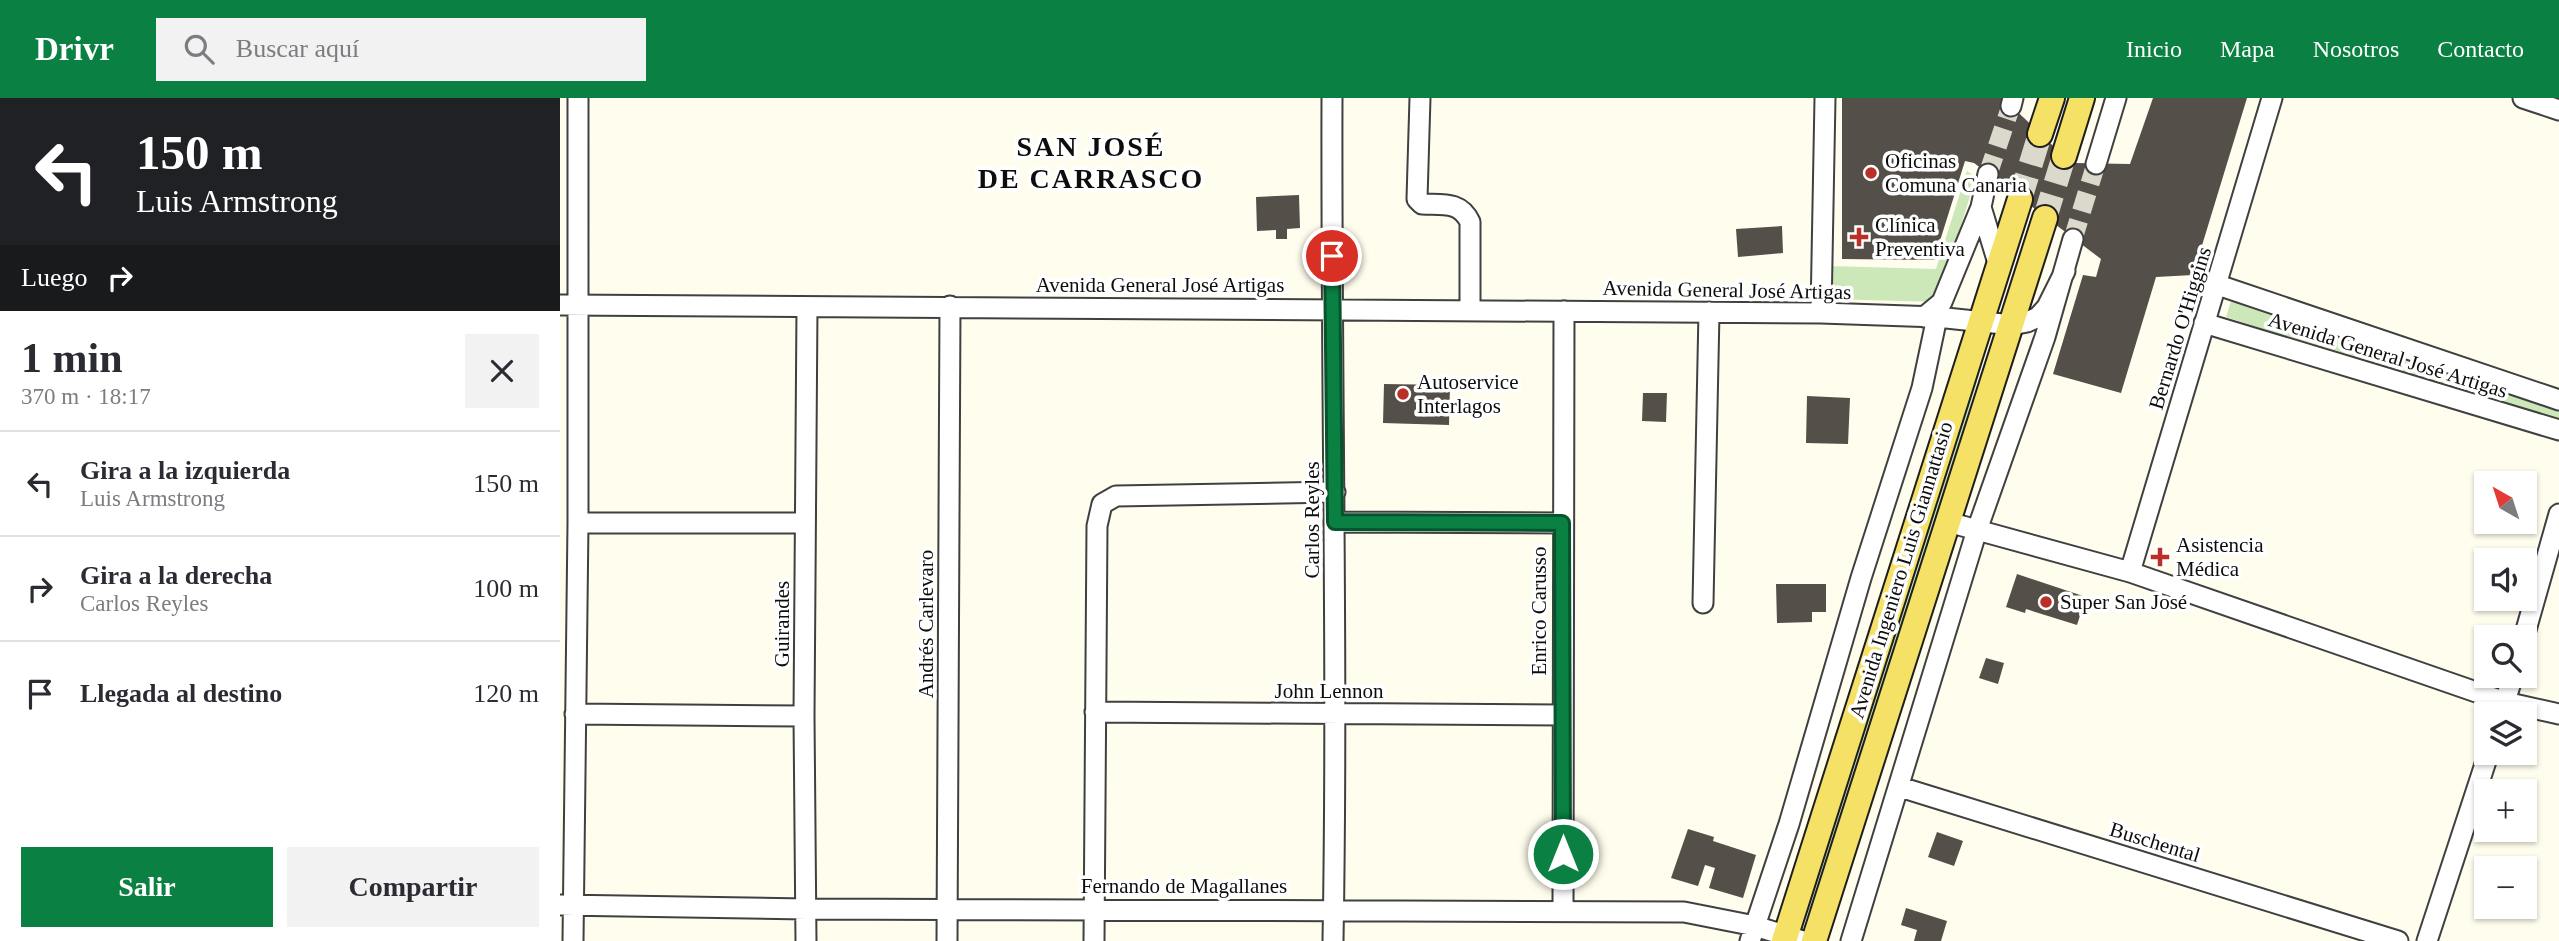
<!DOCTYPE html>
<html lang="es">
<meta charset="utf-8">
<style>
body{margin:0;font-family:"Times New Roman",serif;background:#f2f2f3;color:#2b2b33;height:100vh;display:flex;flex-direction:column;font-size:26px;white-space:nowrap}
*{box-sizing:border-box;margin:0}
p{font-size:23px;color:#7c7c81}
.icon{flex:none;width:38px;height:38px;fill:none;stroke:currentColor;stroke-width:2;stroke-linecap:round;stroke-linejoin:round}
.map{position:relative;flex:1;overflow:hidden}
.side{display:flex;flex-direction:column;background:#fff;width:560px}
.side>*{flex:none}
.banner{background:#202124;color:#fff;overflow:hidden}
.needle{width:46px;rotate:321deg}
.tools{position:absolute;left:1914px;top:373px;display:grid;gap:14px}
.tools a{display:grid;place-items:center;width:63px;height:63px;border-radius:0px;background:#fff;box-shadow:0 2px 5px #0004;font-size:35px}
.pin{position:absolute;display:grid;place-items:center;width:60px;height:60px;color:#fff;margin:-30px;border:4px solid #fff;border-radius:50%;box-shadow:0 2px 7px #0007}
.me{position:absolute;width:77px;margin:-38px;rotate:0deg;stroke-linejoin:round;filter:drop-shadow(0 0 5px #0008)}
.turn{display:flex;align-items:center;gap:24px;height:147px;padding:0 21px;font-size:32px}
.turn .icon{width:91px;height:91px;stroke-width:2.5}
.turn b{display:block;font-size:49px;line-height:60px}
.then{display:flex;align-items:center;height:66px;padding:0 21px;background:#0003;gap:14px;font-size:26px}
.round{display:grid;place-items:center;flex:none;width:74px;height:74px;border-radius:0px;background:#f2f2f3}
.summary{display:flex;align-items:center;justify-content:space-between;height:119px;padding:0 21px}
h1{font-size:42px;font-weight:700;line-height:52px}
.primary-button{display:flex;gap:14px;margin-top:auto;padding:14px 21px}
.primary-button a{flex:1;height:80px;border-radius:0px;background:#0b8043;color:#fff;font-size:28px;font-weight:700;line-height:80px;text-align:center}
.primary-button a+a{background:#f2f2f3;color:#2b2b33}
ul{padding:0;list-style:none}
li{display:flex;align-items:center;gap:21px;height:105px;padding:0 21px;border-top:2px solid #e1e1e2}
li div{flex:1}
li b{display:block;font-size:26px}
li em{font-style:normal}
header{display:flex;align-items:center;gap:42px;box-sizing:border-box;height:98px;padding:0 35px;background:#0b8043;color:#fff}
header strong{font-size:33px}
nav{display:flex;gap:38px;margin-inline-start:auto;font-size:24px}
.search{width:490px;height:63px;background:#f2f2f3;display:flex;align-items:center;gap:18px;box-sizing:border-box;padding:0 24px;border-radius:0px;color:#7c7c81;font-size:26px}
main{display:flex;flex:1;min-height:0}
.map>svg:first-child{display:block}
</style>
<header>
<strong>Drivr</strong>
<div class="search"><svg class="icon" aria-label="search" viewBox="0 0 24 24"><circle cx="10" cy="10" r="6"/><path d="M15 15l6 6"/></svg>Buscar aquí</div>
<nav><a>Inicio</a><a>Mapa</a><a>Nosotros</a><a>Contacto</a></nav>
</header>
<main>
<section class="side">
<div class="banner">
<div class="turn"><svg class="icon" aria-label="left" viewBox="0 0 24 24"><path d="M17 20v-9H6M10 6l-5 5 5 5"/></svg><div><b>150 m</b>Luis Armstrong</div></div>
<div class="then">Luego<svg class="icon" aria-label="right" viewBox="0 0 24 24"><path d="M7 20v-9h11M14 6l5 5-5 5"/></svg></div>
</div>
<div class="summary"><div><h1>1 min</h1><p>370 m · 18:17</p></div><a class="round"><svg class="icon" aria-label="close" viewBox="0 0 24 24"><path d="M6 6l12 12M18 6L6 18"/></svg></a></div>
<ul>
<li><svg class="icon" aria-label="left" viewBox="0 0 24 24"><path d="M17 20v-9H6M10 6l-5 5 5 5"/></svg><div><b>Gira a la izquierda</b><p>Luis Armstrong</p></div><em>150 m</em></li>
<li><svg class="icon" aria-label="right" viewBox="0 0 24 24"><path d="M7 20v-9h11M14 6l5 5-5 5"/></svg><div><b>Gira a la derecha</b><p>Carlos Reyles</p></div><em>100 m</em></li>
<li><svg class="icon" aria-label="arrive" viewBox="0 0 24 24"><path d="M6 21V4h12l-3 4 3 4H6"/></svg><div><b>Llegada al destino</b></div><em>120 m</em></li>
</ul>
<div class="primary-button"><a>Salir</a><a>Compartir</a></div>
</section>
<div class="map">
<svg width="1999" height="843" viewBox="0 0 1999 843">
<rect width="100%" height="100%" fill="#fffded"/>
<!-- green -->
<path fill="#cce8b8" d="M1407,73L1416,79L1377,204L1268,201V168L1376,171Z
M1671,203L1999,308V326L1666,219Z
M1420,247L1427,249C1374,438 1312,625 1251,812L1244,819Z"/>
<!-- building -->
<path fill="#554f49" d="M1282,0H1443L1509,63L1515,65L1570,66L1593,0H1687L1633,177L1596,179L1561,295L1493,276L1523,177L1536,179L1541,161L1414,65L1405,63L1374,162L1282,161Z
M739,97L740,130L727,131V141H716V132L697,133L696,99Z
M1222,128L1223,155L1178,159L1176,131Z
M824,286L890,287L889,327L823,325Z
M1083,295H1107L1106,324L1082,323Z
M1247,298L1290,300L1288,346L1246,345Z
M1457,476L1526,499L1517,527L1466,511L1465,515L1446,509Z
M1216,486H1266V514H1252V524L1217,525Z
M1426,560L1444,565L1438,586L1419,580Z
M1128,731L1154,739L1153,743L1196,757L1183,800L1149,790L1155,770L1145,767L1138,788L1111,780Z
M1377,734L1403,743L1394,768L1368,759Z
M1346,810L1387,823L1381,843H1354L1357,832L1341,827Z"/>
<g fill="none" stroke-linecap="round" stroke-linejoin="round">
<!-- minor-tunnel -->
<path stroke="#dbd9cb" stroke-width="19" stroke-dasharray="19 10" stroke-linecap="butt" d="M1428,76L1451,8
M1513,141L1536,66"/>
<!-- major-tunnel -->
<path stroke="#dbd9cb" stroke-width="24" stroke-dasharray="24 12" stroke-linecap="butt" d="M1460,101L1480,36
M1485,120L1504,58"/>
<!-- minor casing -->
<g stroke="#404040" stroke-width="23">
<path id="minor" d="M772,0C771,281 778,562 773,843
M860,0L857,101L862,106C883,107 900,103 910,124V212
M1963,0L1999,12
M1451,8L1453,0
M1536,66L1556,0
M1421,109L1438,165
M1658,187L1999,302
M0,207L1261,215L1377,219L1452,227L1467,224L1478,219L1487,209L1505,173
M1261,215L1265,0
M1364,219L1382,204L1421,109L1428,76
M1644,225L1999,332
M775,424L1002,425
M1388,424L1570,474L1945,604L1999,616
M18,425H245
M1570,474L1712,0
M1143,505L1149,214
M1964,539L1999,416
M1942,613L1953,578
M535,614L1002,617
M15,616L244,618
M1340,689L1838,843
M0,807L246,811L1124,814L1195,828L1243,843
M1003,812L1004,213
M13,843L18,425V0
M246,843L244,618L247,209
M387,843L390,208
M534,843L537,428L542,406L556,398L775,394
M1190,843L1229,726L1301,480L1362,290L1377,219
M1291,843L1417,432L1485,239L1513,141
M1867,843L1929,654"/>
</g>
<!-- major casing -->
<g stroke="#1e1e1e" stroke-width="28">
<path id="major" d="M1480,36L1492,0
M1504,58L1522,0
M1224,843L1460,101
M1254,843L1485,120"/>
</g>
<!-- minor -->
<use href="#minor" stroke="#fff" stroke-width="19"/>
<!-- major -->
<use href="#major" stroke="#f5e166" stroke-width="24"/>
</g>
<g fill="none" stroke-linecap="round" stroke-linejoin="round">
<!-- route casing -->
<g stroke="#07532c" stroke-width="18">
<path id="route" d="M772,158L775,424L1002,425L1003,756"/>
</g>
<!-- route -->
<use href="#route" stroke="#0b8043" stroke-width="12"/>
</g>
<!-- markers -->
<g fill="#b93028" stroke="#fff" stroke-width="2.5">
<circle cx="1311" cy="75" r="7"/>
<path d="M1295.5 128.5h7v7h7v7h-7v7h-7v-7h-7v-7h7z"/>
<circle cx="843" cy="296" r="7"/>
<path d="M1596.5 448.5h7v7h7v7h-7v7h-7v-7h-7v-7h7z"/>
<circle cx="1486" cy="504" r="7"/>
</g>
<g text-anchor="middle" stroke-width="7" stroke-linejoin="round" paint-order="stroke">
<!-- poi labels -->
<g font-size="21" fill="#0d0d0d" stroke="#fff" text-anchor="start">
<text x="1325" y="70">Oficinas<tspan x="1325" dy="24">Comuna Canaria</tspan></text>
<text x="1315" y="134">Clínica<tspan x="1315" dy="24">Preventiva</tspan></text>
<text x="857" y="291">Autoservice<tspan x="857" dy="24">Interlagos</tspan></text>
<text x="1616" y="454">Asistencia<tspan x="1616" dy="24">Médica</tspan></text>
<text x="1500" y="511">Super San José</text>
</g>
<!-- street labels -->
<g font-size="21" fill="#0d0d0d" stroke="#fff">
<text x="600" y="194">Avenida General José Artigas</text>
<text transform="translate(1167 192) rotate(1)" y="7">Avenida General José Artigas</text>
<text transform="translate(1620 230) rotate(-73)" y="7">Bernardo O'Higgins</text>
<text transform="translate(1828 257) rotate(17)" y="7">Avenida General José Artigas</text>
<text transform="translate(752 422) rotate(-90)" y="7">Carlos Reyles</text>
<text transform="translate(1341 472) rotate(-73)" y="7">Avenida Ingeniero Luis Giannattasio</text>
<text transform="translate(979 513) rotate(-90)" y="7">Enrico Carusso</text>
<text transform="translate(222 526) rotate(-90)" y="7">Guirandes</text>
<text transform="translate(366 526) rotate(-90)" y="7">Andrés Carlevaro</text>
<text x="769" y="600">John Lennon</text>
<text transform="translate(1595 744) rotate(17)" y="7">Buschental</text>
<text x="624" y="795">Fernando de Magallanes</text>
</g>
<!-- district labels -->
<g font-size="28" font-weight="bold" letter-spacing="2" fill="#0d0d0d" stroke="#fff">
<text x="531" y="58">SAN JOSÉ<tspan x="531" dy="32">DE CARRASCO</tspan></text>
</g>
</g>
</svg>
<div class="tools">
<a><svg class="needle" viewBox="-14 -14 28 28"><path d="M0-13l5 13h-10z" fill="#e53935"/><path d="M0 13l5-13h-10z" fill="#7c7c81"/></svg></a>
<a><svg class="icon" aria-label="sound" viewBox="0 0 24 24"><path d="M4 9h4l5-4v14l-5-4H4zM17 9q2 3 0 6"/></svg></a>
<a><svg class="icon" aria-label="search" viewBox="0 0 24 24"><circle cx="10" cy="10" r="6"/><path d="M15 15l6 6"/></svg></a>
<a><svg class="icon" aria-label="layers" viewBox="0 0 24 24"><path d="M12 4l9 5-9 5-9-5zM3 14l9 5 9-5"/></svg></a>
<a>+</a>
<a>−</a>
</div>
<div class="pin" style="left:772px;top:158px;background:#d93025"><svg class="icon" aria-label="arrive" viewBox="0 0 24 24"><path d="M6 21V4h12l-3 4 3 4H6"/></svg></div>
<svg class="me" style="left:1003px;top:756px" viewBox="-20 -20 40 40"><circle r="17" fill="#0b8043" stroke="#fff" stroke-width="3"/><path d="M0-11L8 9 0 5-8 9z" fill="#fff"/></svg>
</div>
</main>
